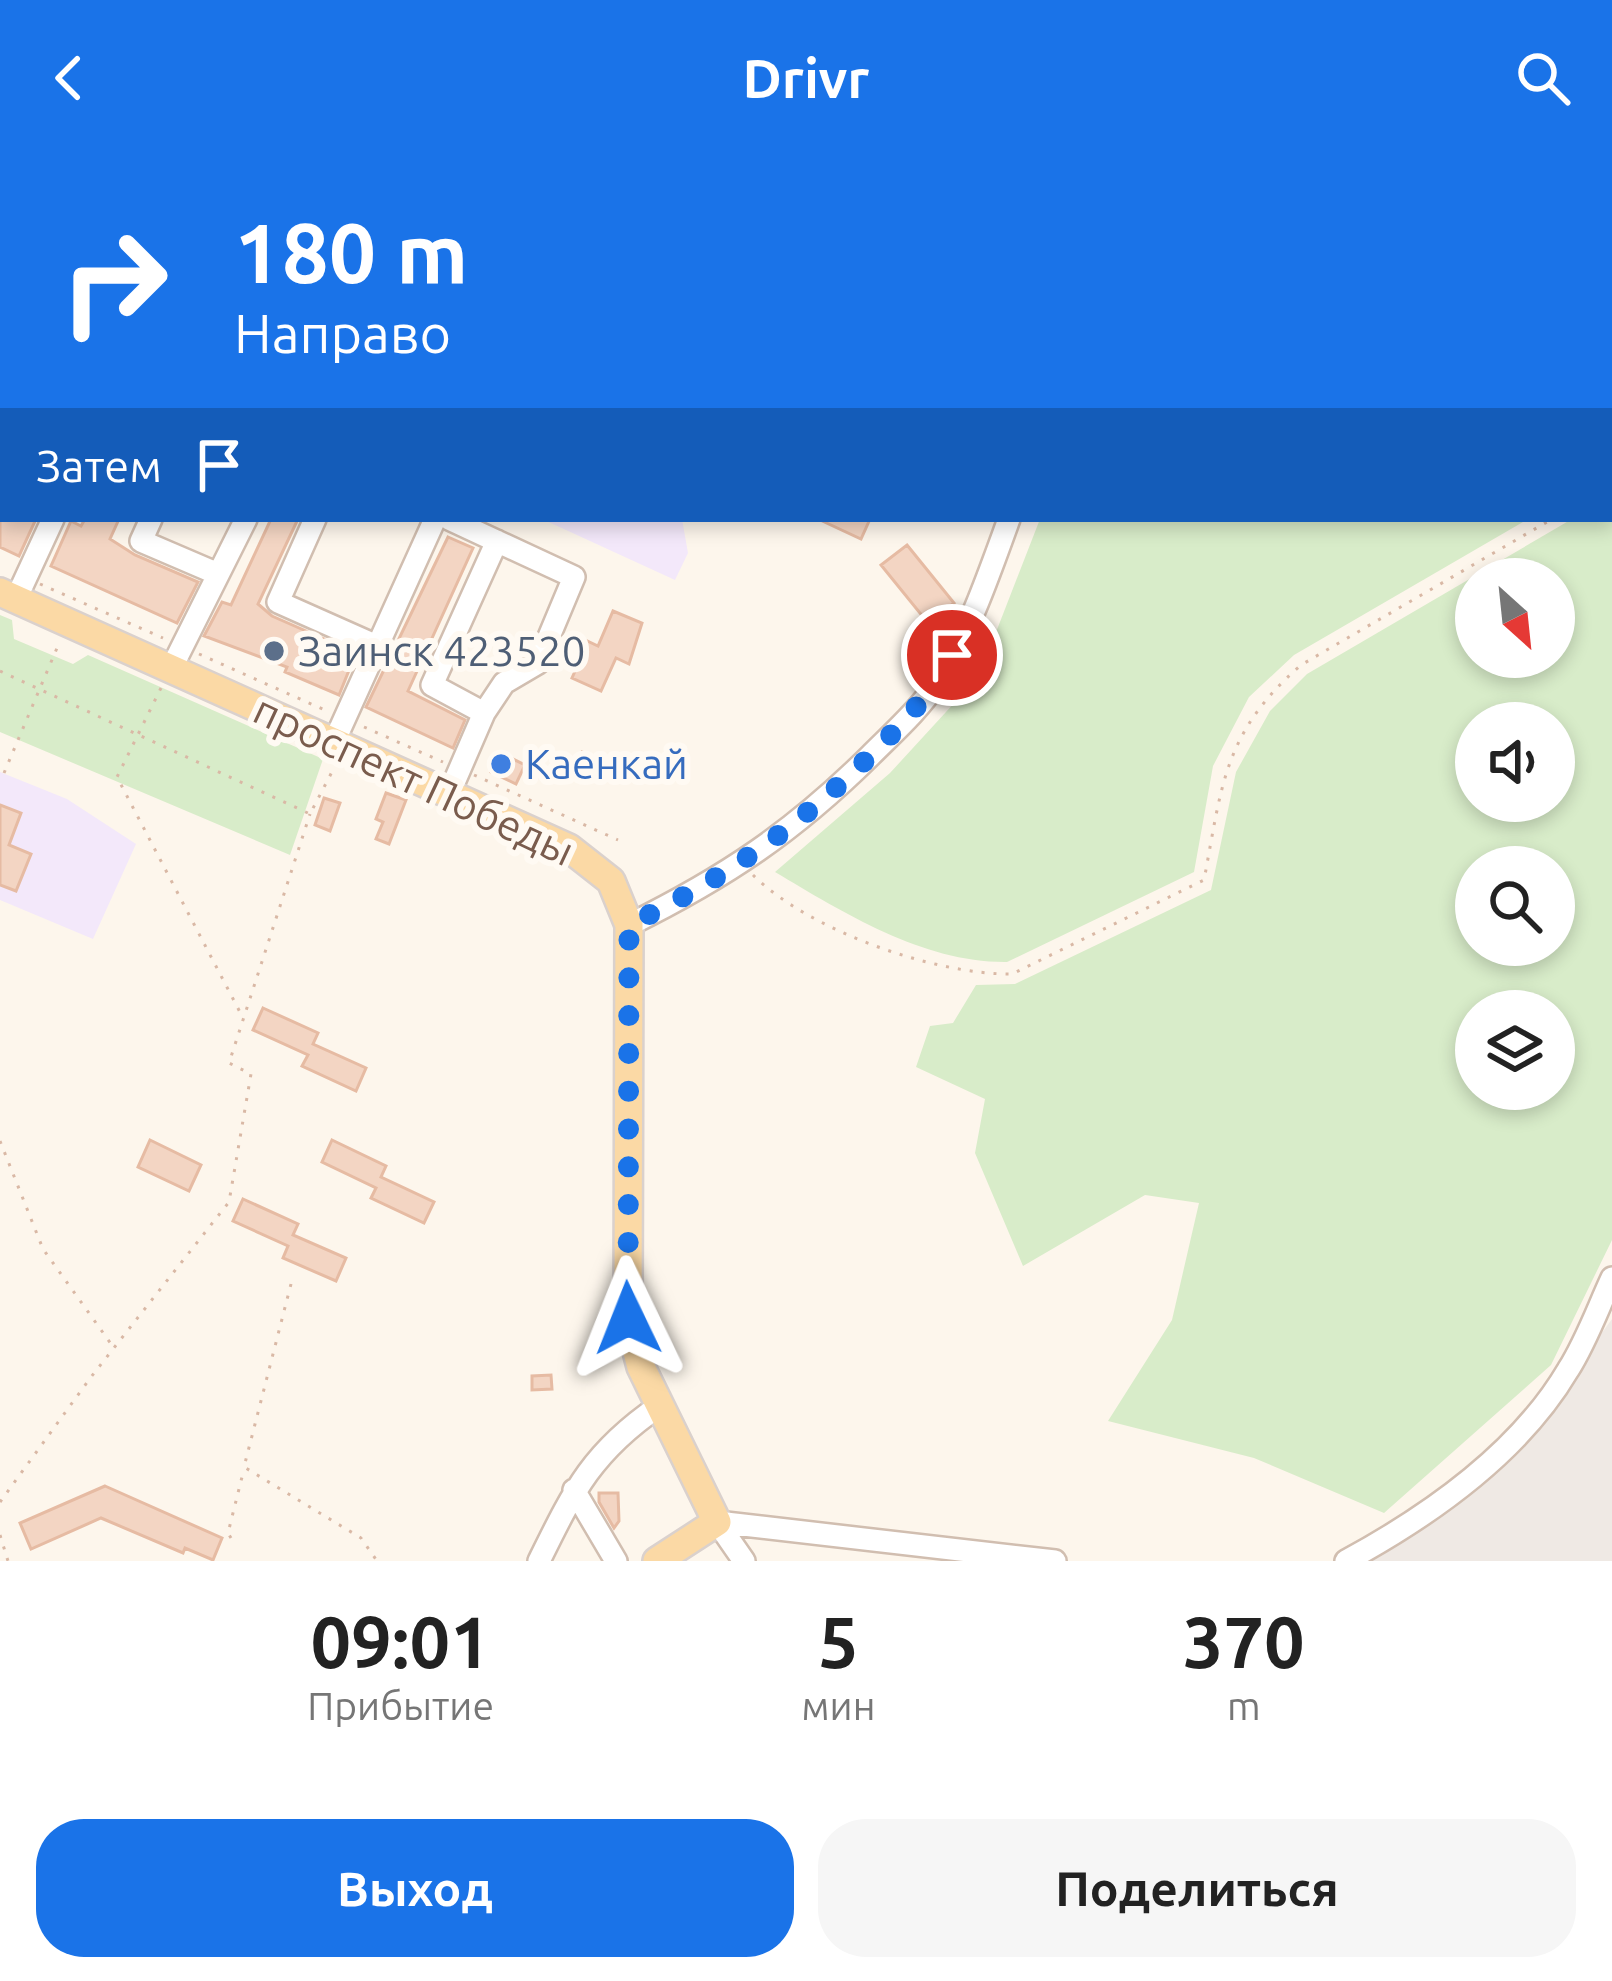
<!DOCTYPE html>
<html lang="ru">
<meta charset="utf-8">
<style>
body{margin:0;font-family:Ubuntu,sans-serif;background:#f6f6f6;color:#222;height:100vh;display:flex;flex-direction:column;font-size:45px;white-space:nowrap}
*{box-sizing:border-box;margin:0}
p{font-size:39px;color:#767676}
.icon{flex:none;width:66px;height:66px;fill:none;stroke:currentColor;stroke-width:2;stroke-linecap:round;stroke-linejoin:round}
.map{position:relative;height:1405px;overflow:hidden}
.side{display:flex;flex-direction:column;background:#fff;flex:1}
.side>*{flex:none}
.top-card{position:absolute;left:0px;top:0px;width:1614px;height:366px;box-shadow:0 6px 18px #0003;background:#1a73e8;color:#fff;overflow:hidden}
.needle{width:78px;rotate:153deg}
.buttons{position:absolute;left:1455px;top:402px;display:grid;gap:24px}
.buttons a{display:grid;place-items:center;width:120px;height:120px;border-radius:50%;background:#fff;box-shadow:0 6px 18px #0003;font-size:60px}
.pin{position:absolute;display:grid;place-items:center;width:102px;height:102px;color:#fff;margin:-51px;border:6px solid #fff;border-radius:50%;box-shadow:0 3px 12px #0007}
.me{position:absolute;width:132px;margin:-66px;rotate:358deg;stroke-linejoin:round;filter:drop-shadow(0 0 9px #0008)}
.turn{display:flex;align-items:center;gap:42px;height:252px;padding:0 36px;font-size:54px}
.turn .icon{width:156px;height:156px;stroke-width:2.5}
.turn b{display:block;font-size:84px;line-height:102px}
.then{display:flex;align-items:center;height:114px;padding:0 36px;background:#0003;gap:24px;font-size:45px}
.eta{display:flex;justify-content:space-evenly;align-items:center;height:204px;text-align:center}
.eta b{font-size:72px;font-weight:700;line-height:84px}
.action{display:flex;gap:24px;margin-top:auto;padding:24px 36px}
.action a{flex:1;height:138px;border-radius:48px;background:#1a73e8;color:#fff;font-size:48px;font-weight:700;line-height:138px;text-align:center}
.action a+a{background:#f6f6f6;color:#222}
header{display:flex;justify-content:space-between;align-items:center;height:156px;padding:0 36px;background:#1a73e8;color:#fff;font-size:54px;font-weight:700}
.map>svg:first-child{display:block}
</style>
<header><svg class="icon" aria-label="back" viewBox="0 0 24 24"><path d="M15 5l-7 7 7 7"/></svg>Drivr<svg class="icon" aria-label="search" viewBox="0 0 24 24"><circle cx="10" cy="10" r="6"/><path d="M15 15l6 6"/></svg></header>
<div class="map">
<svg width="1612" height="1405" viewBox="0 0 1612 1405">
<rect width="100%" height="100%" fill="#fdf6ec"/>
<!-- industrial -->
<path fill="#efe9e4" d="M1612,1163V1405H1359L1449,1352L1512,1300Z"/>
<!-- education -->
<path fill="#f3e8fa" d="M542,363H682L688,397L675,424Z
M0,616L67,643L136,688L93,783L0,744Z"/>
<!-- green -->
<path fill="#d8ecc9" fill-rule="evenodd" d="M1161,0H1395L1404,3H1161Z
M1506,0H1612V275L1611,3H1505Z
M1612,340V1084L1551,1209L1384,1357L1254,1302L1108,1265L1172,1164L1199,1047L1145,1039L1023,1110L975,997L985,943L916,911L930,870L953,867L976,829L1015,828L1211,734L1236,616L1270,555L1307,518L1572,363H1611ZM1554,423V501H1476V423ZM1476,567H1554V645H1476ZM1554,711V789H1476V711ZM1554,855V933H1476V855Z
M1040,363H1528L1294,499L1249,541L1213,610L1194,716L1007,806C924,807 844,757 775,716L890,617L979,520Z
M0,459L12,464L14,483L73,508L88,499L323,603L290,699L0,576Z"/>
<!-- building -->
<path fill="#f3d5c3" stroke="#e6bba3" stroke-width="3" d="M0,363H36L19,400L0,391Z
M85,363H119L110,383L135,399L198,426L177,467L51,410L71,365L81,370Z
M271,363H298L258,448L272,460L356,497L339,539L285,516L287,511L204,480L222,446L231,449Z
M818,363H870L861,383Z
M448,381L473,392L408,535L465,564L453,592L366,551Z
M907,389L954,447L928,467L881,409Z
M613,455L642,467L629,508L616,502L601,535L572,522L581,502L575,500L583,483L598,490Z
M582,596L598,602L591,621L574,614Z
M501,597L525,609L516,628L491,616Z
M386,637L406,644L389,688L376,683L383,666L376,663Z
M324,642L340,647L330,675L315,669Z
M0,649L21,657L9,689L31,698L16,735L0,729Z
M263,852L318,877L313,888L366,912L356,935L302,910L308,899L253,874Z
M150,984L201,1009L189,1035L138,1011Z
M332,984L386,1010L381,1021L434,1046L424,1067L371,1042L376,1032L322,1006Z
M243,1043L298,1068L293,1079L346,1102L336,1125L283,1102L288,1090L233,1065Z
M551,1219L552,1233L532,1234V1220Z
M105,1330L222,1382L213,1404L185,1392L183,1397L101,1362L31,1393L20,1367Z
M599,1337H618L619,1365L614,1372L599,1346Z"/>
<g fill="none" stroke-linecap="round" stroke-linejoin="round">
<!-- minor casing -->
<g stroke="#d1beb0" stroke-width="26">
<path id="minor" d="M1126,0V3
M1487,0L1495,3
M153,3L154,0
M335,3L336,0
M526,3L528,0
M1611,20H1612
M0,89V94
M0,158L3,159
M0,266L3,259
M0,315L3,317
M151,363L141,385L218,418
M315,363L278,446L377,490
M449,363L574,421L538,507L504,527L484,557L449,638
M16,443L53,363
M171,513L246,363
M484,557L432,529L497,385
M334,586L435,363
M629,769C726,721 793,676 870,600C894,576 920,553 939,524C970,474 989,418 1009,363
M574,1334L616,1405
M717,1366L1055,1405
M717,1366L744,1405
M539,1405C574,1334 592,1296 659,1250
M1346,1405C1429,1360 1519,1297 1568,1214C1586,1186 1598,1152 1612,1122"/>
</g>
<!-- major casing -->
<g stroke="#dad1cd" stroke-width="32">
<path id="major" d="M0,436L569,692L611,725L629,769L628,1161L641,1211L717,1366L657,1405"/>
</g>
<!-- path -->
<path stroke="#d9b8a5" stroke-width="3" stroke-dasharray="3 9" stroke-linecap="butt" d="M1611,329L1612,328
M40,428L163,482
M199,498L327,555
M0,515L310,658L334,612
M161,532L117,621L242,860
M364,571L443,606
M4,617L57,492
M474,619L618,684
M753,719C808,774 935,819 1012,818L1204,724C1222,630 1223,577 1301,509L1552,363
M0,985L43,1093L114,1192
M291,1128L244,1311L361,1382L377,1405
M0,1346L91,1221L229,1046L251,918L229,907L310,658
M0,1379L8,1405
M231,1382L228,1377L244,1313"/>
<!-- minor -->
<use href="#minor" stroke="#fff" stroke-width="21"/>
<!-- major -->
<use href="#major" stroke="#fbd9a5" stroke-width="27"/>
</g>
<g fill="none" stroke-linecap="round" stroke-linejoin="round">
<!-- route -->
<path stroke="#1a73e8" stroke-width="21" stroke-dasharray="0 37.8" d="M628,1162L629,769C726,721 793,675 871,599C902,568 931,538 952,499"/>
</g>
<!-- markers -->
<circle fill="#5c6f8a" stroke="#fffaf3" stroke-width="4.5" cx="274" cy="495" r="12"/>
<circle fill="#3f7fe0" stroke="#fffaf3" stroke-width="4.5" cx="501" cy="608" r="12"/>
<g text-anchor="middle" stroke-width="12" stroke-linejoin="round" paint-order="stroke">
<!-- service labels -->
<g font-size="42" fill="#4e5e75" stroke="#fffaf3" text-anchor="start">
<text x="298" y="510">Заинск 423520</text>
</g>
<!-- shop labels -->
<g font-size="42" fill="#366cbe" stroke="#fffaf3" text-anchor="start">
<text x="525" y="623">Каенкай</text>
</g>
<!-- street labels -->
<g font-size="42" fill="#7a5c4d" stroke="#fffaf3">
<text transform="translate(414 624) rotate(25)" y="15">проспект Победы</text>
</g>
</g>
</svg>
<div class="buttons">
<a><svg class="needle" viewBox="-14 -14 28 28"><path d="M0-13l5 13h-10z" fill="#e53935"/><path d="M0 13l5-13h-10z" fill="#767676"/></svg></a>
<a><svg class="icon" aria-label="sound" viewBox="0 0 24 24"><path d="M4 9h4l5-4v14l-5-4H4zM17 9q2 3 0 6"/></svg></a>
<a><svg class="icon" aria-label="search" viewBox="0 0 24 24"><circle cx="10" cy="10" r="6"/><path d="M15 15l6 6"/></svg></a>
<a><svg class="icon" aria-label="layers" viewBox="0 0 24 24"><path d="M12 4l9 5-9 5-9-5zM3 14l9 5 9-5"/></svg></a>
</div>
<div class="pin" style="left:952px;top:499px;background:#d93025"><svg class="icon" aria-label="arrive" viewBox="0 0 24 24"><path d="M6 21V4h12l-3 4 3 4H6"/></svg></div>
<svg class="me" style="left:628px;top:1162px" viewBox="-20 -20 40 40"><path d="M0-17L14 15 0 8-14 15z" fill="#1a73e8" stroke="#fff" stroke-width="4"/></svg>
<div class="top-card">
<div class="turn"><svg class="icon" aria-label="right" viewBox="0 0 24 24"><path d="M7 20v-9h11M14 6l5 5-5 5"/></svg><div><b>180 m</b>Направо</div></div>
<div class="then">Затем<svg class="icon" aria-label="arrive" viewBox="0 0 24 24"><path d="M6 21V4h12l-3 4 3 4H6"/></svg></div>
</div>
</div>
<section class="side">
<div class="eta">
<div><b>09:01</b><p>Прибытие</p></div>
<div><b>5</b><p>мин</p></div>
<div><b>370</b><p>m</p></div>
</div>
<div class="action"><a>Выход</a><a>Поделиться</a></div>
</section>
